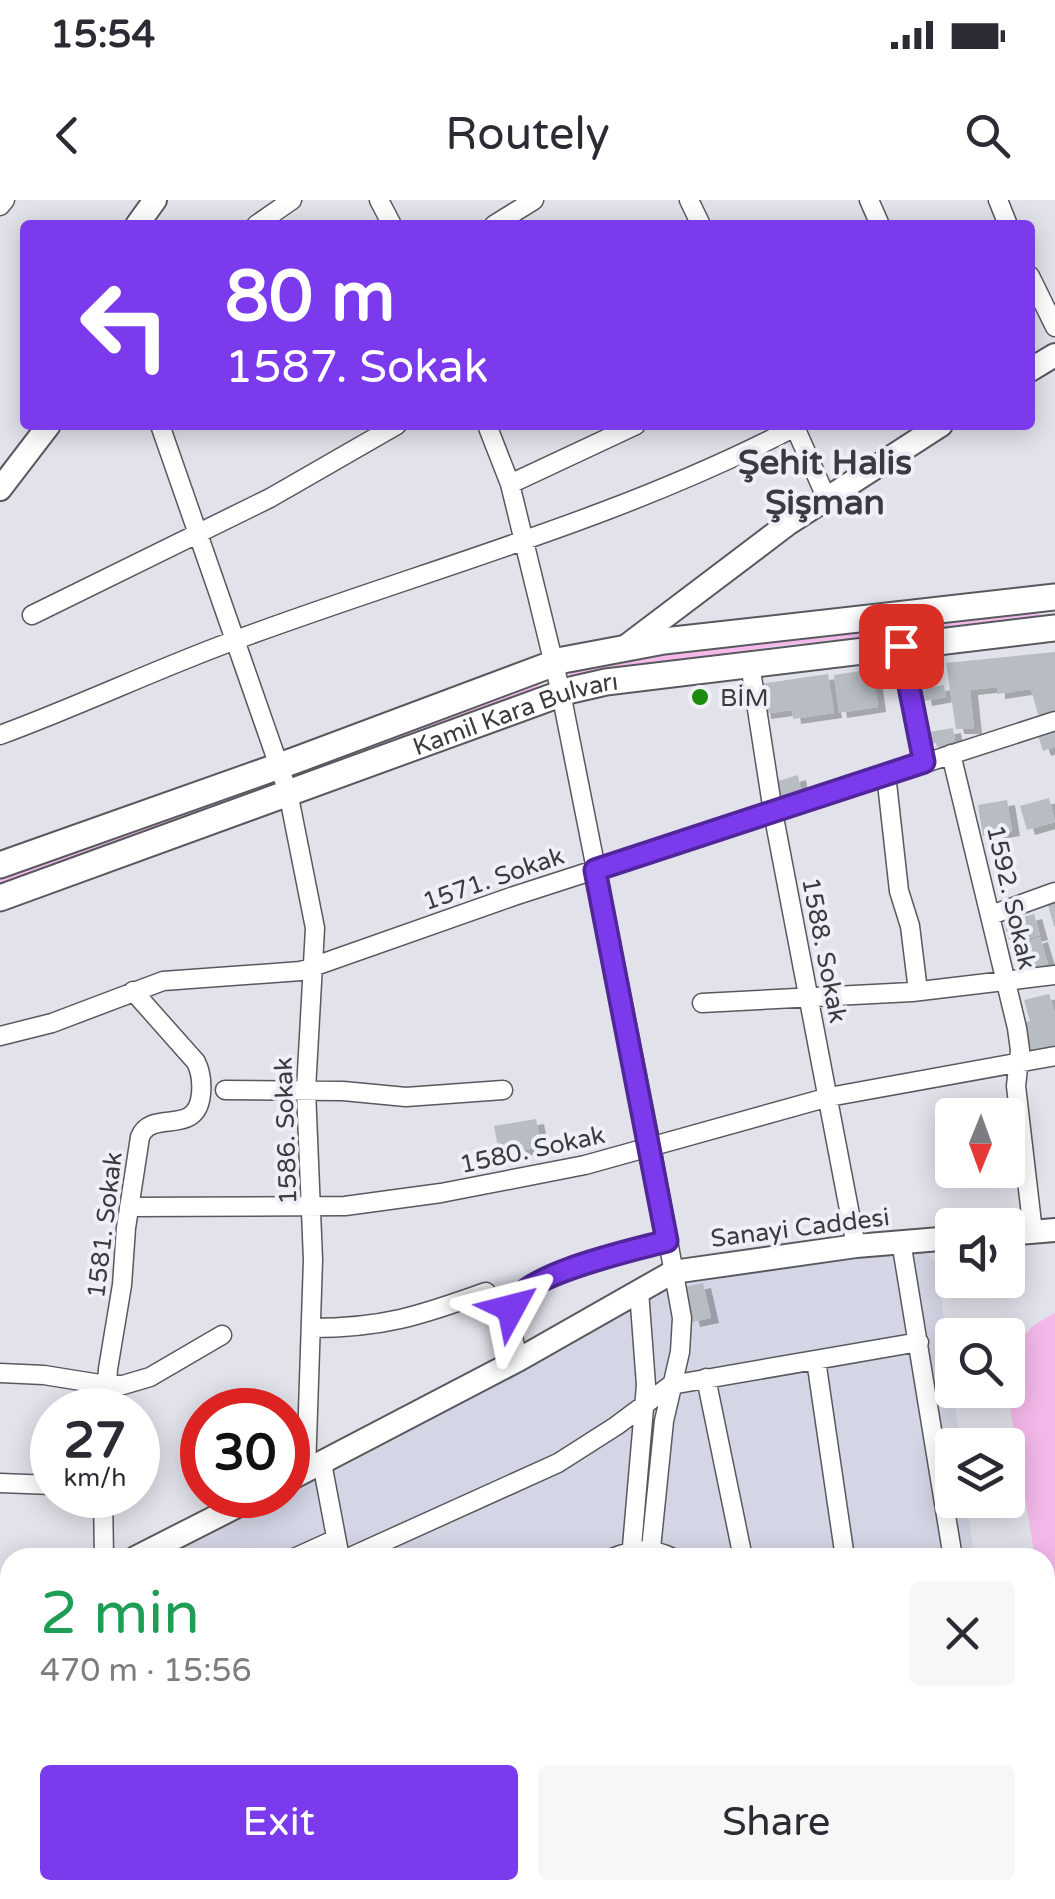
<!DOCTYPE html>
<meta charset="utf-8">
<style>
body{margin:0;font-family:"Varela Round",sans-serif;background:#f7f7f7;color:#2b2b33;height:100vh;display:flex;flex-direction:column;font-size:38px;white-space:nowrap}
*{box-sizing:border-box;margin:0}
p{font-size:32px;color:#7c7c81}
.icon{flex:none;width:55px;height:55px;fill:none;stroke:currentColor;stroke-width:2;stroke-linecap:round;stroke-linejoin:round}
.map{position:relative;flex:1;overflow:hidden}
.panel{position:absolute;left:0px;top:1348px;width:1055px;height:352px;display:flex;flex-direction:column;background:#fff;border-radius:30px 30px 0 0;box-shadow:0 5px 25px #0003}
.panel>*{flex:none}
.guide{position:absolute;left:20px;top:20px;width:1015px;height:210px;border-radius:10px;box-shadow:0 5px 25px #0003;background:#7c3aed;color:#fff;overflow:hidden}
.needle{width:65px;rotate:181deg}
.fabs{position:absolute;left:935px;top:898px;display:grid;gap:20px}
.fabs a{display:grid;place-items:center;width:90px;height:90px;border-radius:10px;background:#fff;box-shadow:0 5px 25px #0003;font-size:50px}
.speed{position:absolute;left:30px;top:1188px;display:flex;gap:20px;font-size:50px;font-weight:700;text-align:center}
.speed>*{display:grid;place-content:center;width:130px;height:130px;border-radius:50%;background:#fff;box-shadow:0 5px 25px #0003;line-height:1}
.speed small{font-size:25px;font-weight:400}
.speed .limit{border:15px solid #d22;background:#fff;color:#111}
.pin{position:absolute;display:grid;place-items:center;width:85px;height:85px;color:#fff;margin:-42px;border-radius:20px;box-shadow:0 5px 15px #0006}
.me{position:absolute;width:110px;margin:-55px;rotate:52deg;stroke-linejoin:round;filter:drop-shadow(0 0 8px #0008)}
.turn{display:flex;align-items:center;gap:35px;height:210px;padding:0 40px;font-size:45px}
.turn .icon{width:130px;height:130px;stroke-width:2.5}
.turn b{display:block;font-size:70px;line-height:85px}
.round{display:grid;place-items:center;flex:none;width:105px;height:105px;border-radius:10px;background:#f7f7f7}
.head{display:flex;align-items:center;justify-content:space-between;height:170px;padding:0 40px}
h1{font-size:60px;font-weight:600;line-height:75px;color:#1e9e55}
.primary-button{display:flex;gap:20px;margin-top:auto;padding:20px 40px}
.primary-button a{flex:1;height:115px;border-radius:10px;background:#7c3aed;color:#fff;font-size:40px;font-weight:600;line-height:115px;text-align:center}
.primary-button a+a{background:#f7f7f7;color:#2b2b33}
.status{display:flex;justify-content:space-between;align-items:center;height:70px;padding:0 50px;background:#fff;direction:ltr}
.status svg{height:28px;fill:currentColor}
header{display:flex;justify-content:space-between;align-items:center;height:130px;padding:0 40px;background:#fff;font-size:45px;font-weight:600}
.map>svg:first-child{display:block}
</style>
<div class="status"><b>15:54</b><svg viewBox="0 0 49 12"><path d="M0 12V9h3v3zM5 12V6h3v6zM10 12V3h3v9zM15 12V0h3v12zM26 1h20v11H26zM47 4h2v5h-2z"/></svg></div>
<header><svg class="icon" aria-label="back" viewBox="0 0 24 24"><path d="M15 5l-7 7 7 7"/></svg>Routely<svg class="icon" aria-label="search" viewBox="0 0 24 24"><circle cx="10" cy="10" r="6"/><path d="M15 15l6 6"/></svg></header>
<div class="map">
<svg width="1055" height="1699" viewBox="0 0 1055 1699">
<defs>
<filter id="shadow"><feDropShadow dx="8" dy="5" stdDeviation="0" flood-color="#0004"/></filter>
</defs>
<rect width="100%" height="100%" fill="#e1e2ea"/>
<!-- built -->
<path fill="#d4d6e5" d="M920,1046L937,1064L960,1245H952V1300H967L974,1357L164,1358L573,1142L665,1084Z
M102,1690H547L485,1699H103Z"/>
<!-- green -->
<path fill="#f4b9e9" d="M1037,410L1039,416L1035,419L777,446L573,477L568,472L676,450Z
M535,482L539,485L538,489L361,552L360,548Z
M266,582L269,585L265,590L0,687V677Z
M1055,1113V1435L1045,1417V1358L1035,1357L1007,1190C1009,1152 1018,1131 1055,1113Z"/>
<!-- building -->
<path fill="#b7bdc3" filter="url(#shadow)" d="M1055,452V513L1039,518L1031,489L997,494V487L970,490L974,529H956L946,463Z
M873,469L878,507L839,513L834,475Z
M828,474L834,513L793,519L792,510L763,514L760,484Z
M944,485L946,497L924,501L922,489Z
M1055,526V547L1043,551L1037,532Z
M953,528L955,541L937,547L936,543L932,544L929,532Z
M798,575L802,596L779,600L775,582Z
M1049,598L1055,622L1027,630L1020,606Z
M1007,600L1012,631L983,636L978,605Z
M1055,699V726H1054L1047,701Z
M1034,714L1040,735L1010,743L1004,723Z
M1040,737L1048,764L1019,772L1012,745Z
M1049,794L1055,813V845L1028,851L1022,823L1030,821L1024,800Z
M536,919L539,935L528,943L532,948L521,951L516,944L498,947L494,926Z
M703,1083L711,1118L692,1122L684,1087Z
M595,1690H612L614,1699H581L579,1694Z"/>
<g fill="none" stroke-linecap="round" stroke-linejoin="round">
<!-- minor casing -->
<g stroke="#58595f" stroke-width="21">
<path id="minor" d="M379,0L392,25
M689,0L701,25
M869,0L880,25
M998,0L1008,25
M0,6L5,0
M256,25L292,0
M494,25L534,0
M1030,76L1055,127
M160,225L288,592L315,728L306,890L313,1060L306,1271
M487,225L510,284L561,493L651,946L682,1118L680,1152L664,1221L650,1358
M794,225L826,297
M510,284L636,225
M32,415L270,298L397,225
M901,446L924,562
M750,464L773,612L856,1046
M0,535C79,506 154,470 233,441C421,371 617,320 795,227
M951,554L1017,828L1020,850L1016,886L1033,1032
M886,574L899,691L910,726L918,791
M991,715L1055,692
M702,803L912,792L1055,775
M0,836L52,823L163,781L301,771L514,696L1055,521
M225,890L343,891L406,897L503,890
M129,1007L345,1006L441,993L585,965L829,897L1055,856
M901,1041L953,1358
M311,1128C383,1128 419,1116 486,1092
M518,1160C515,1144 508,1122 512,1106C518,1078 639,1049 667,1041
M816,1160L845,1358
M0,1173L44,1175L106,1185H123L150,1177L222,1135
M706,1178L743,1358
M105,1210L108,1169L122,1085L126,1028L140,937C151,908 197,938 201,894C202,883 201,872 196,862L133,791
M322,1263L340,1358
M0,1283L52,1285
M103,1295L104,1358
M294,1358L336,1339
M348,1358L558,1263L616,1226L671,1185L919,1142
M612,1358C634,1349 651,1347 673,1358
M631,1358L646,1185L639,1091
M0,1553H10
M0,1677L10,1678
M113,1690L190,1699
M252,1690L253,1699
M997,1690V1699
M382,1699L471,1690
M551,1699L552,1690"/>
</g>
<!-- tertiary casing -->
<g stroke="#58595f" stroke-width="26">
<path id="tertiary" d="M137,25L155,0
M1030,170L1055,155
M0,289L49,225
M625,447L789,323L941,225
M1008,1034L1055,1030
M288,1280L518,1160L673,1072L856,1046L952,1038
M135,1358L259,1295
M0,1413L10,1410"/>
</g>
<!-- secondary casing -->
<g stroke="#58595f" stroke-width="29">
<g id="secondary">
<path d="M0,665L296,560L563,460L664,441L1055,397"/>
<path id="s1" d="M0,698L571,490L606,482L1055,428"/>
</g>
</g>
<!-- minor -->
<use href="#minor" stroke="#fff" stroke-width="18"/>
<!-- tertiary -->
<use href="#tertiary" stroke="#fff" stroke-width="22"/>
<!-- secondary -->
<use href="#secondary" stroke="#fff" stroke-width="25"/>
</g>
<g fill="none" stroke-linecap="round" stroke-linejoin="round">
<!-- route casing -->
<g stroke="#51269a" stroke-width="25">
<path id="route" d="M511,1108C520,1074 634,1050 667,1041L595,670L924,562L901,446"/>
</g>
<!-- route -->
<use href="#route" stroke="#7c3aed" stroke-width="18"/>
</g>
<!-- markers -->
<circle fill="#1d8c0d" stroke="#eeeff7" stroke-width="4" cx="700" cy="497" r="10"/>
<g text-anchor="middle" stroke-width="8" stroke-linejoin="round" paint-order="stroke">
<!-- poi labels -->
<g font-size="25" fill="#3b3c3f" stroke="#eeeff7" text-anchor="start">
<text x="720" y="506">BİM</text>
</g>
<!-- street labels -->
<g font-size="25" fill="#3b3c3f" stroke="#eeeff7">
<text dy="9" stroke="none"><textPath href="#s1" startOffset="548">Kamil Kara Bulvarı</textPath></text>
<text transform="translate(493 678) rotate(-19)" y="9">1571. Sokak</text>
<text transform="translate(1012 697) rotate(77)" y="9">1592. Sokak</text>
<text transform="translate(825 750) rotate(79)" y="9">1588. Sokak</text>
<text transform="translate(285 931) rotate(-92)" y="9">1586. Sokak</text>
<text transform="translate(532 949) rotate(-12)" y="9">1580. Sokak</text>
<text transform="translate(104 1025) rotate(-83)" y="9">1581. Sokak</text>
<text transform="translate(800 1027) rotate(-7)" y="9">Sanayi Caddesi</text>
</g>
<!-- district labels -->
<g font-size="35" font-weight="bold" fill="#3a3b41" stroke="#eeeff7">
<text x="825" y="274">Şehit Halis<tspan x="825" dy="40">Şişman</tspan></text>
</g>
</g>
</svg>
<div class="fabs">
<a><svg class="needle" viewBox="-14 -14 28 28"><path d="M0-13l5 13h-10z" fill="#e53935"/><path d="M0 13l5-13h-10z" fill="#7c7c81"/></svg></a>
<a><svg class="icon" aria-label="sound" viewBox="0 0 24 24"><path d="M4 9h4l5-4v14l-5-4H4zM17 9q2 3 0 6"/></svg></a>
<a><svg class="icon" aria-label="search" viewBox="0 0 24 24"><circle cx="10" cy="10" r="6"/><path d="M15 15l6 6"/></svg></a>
<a><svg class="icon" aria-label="layers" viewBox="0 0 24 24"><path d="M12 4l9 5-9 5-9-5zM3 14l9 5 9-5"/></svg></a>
</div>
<div class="speed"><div>27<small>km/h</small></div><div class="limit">30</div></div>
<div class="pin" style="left:901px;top:446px;background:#d93025"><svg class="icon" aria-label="arrive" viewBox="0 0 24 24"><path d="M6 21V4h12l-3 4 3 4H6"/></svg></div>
<svg class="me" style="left:511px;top:1108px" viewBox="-20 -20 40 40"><path d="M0-17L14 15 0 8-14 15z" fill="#7c3aed" stroke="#fff" stroke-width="4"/></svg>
<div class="guide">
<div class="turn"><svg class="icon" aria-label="left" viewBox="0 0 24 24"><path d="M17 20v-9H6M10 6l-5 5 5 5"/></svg><div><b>80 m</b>1587. Sokak</div></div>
</div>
<section class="panel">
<div class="head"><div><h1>2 min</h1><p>470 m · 15:56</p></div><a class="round"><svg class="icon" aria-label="close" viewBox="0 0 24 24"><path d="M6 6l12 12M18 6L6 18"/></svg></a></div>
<div class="primary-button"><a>Exit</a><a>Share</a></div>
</section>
</div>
